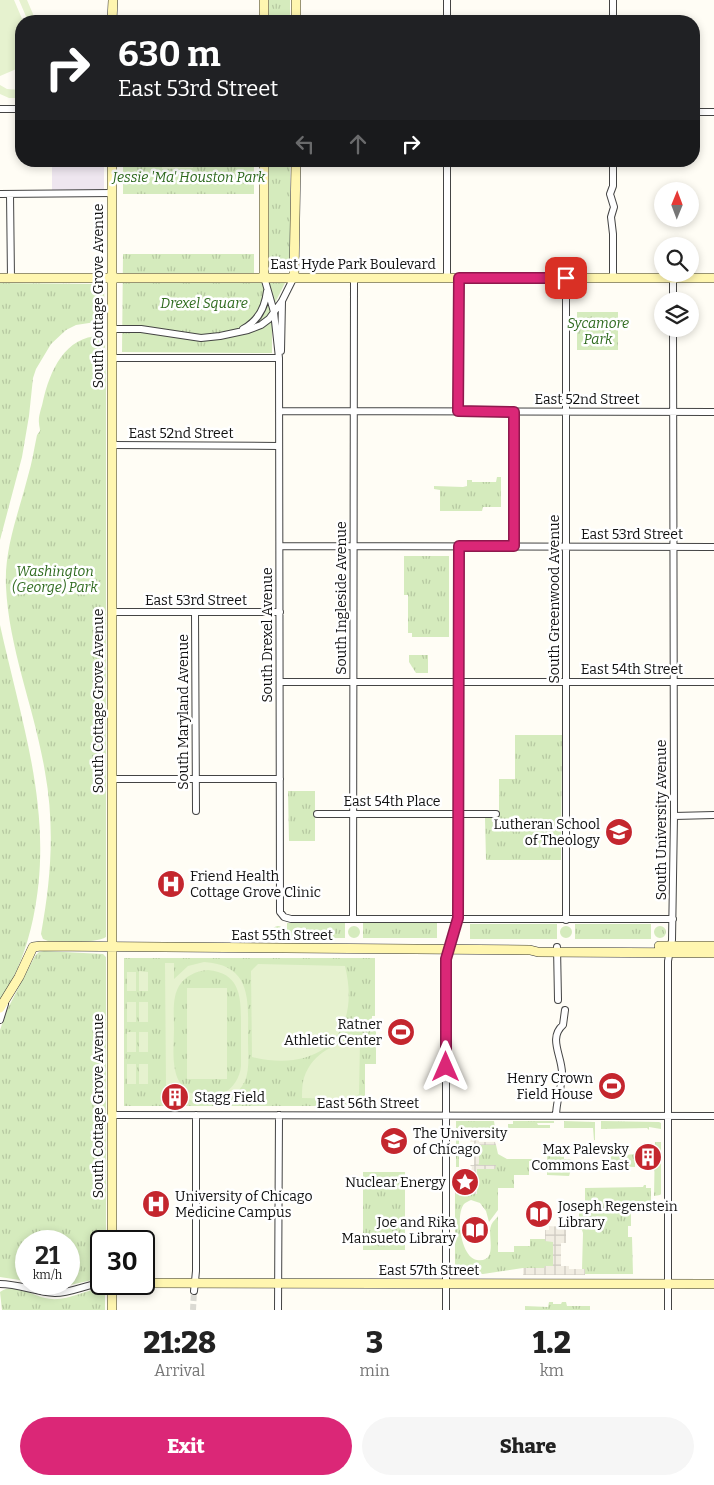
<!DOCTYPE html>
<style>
body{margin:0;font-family:Bitter,serif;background:#f6f6f6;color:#222;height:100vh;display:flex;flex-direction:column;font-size:19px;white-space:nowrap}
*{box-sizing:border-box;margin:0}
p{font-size:16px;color:#767676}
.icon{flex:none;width:28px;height:28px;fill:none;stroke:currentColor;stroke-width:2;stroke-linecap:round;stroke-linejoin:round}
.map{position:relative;height:1310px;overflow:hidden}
.details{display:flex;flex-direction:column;background:#fff;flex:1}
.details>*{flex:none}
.hud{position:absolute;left:15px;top:15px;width:685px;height:152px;border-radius:20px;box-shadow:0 2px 8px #0003;background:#202124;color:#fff;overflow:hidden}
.needle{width:32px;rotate:1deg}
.controls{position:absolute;left:654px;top:182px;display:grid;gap:10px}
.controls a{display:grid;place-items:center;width:45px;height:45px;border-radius:50%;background:#fff;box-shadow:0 2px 8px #0003;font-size:25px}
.speed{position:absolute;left:15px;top:1230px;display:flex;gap:10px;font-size:25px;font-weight:700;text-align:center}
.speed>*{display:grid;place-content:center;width:65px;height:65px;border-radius:50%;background:#fff;box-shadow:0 2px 8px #0003;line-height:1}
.speed small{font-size:12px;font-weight:400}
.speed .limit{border:2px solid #111;border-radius:8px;background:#fff;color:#111}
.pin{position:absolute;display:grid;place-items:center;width:42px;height:42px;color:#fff;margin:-21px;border-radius:10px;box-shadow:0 2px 8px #0006}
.me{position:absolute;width:55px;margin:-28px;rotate:0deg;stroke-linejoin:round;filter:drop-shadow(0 0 4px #0008)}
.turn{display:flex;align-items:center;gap:18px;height:105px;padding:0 20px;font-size:22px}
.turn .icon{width:65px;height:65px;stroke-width:2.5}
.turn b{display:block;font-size:35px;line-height:42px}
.lanes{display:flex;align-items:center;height:48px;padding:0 20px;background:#0003;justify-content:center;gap:25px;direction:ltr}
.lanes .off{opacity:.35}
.eta{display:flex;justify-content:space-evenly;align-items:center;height:85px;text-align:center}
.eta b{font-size:30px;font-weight:800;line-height:35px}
.primary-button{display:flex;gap:10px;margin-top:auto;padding:10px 20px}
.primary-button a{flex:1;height:58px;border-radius:30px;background:#db2777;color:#fff;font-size:20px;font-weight:800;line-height:58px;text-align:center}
.primary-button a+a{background:#f6f6f6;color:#222}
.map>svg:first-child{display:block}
</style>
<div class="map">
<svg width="714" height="1310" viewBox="0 0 714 1310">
<defs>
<pattern id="grass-tufts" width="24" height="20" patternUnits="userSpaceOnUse" patternTransform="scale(1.25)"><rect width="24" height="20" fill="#d5ebbd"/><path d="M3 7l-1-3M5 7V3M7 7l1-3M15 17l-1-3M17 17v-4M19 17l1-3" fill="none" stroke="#b6c8a1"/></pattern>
<pattern id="plaza-grid" width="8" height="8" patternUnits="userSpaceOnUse" patternTransform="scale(1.25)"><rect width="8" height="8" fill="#f1ede2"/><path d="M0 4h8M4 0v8" fill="none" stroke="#cecac1"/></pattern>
</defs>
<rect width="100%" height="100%" fill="#fffdf5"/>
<!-- industrial -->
<path fill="#eee6ef" d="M52,161H104V190H52Z"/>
<!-- grass -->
<path fill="url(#grass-tufts)" d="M268,0H290V21H268Z
M123,161H254V194H123Z
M268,161H290L291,253L288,269L270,268L268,251Z
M123,254H254V283H285L272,309V353L122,352Z
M0,283L101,284L104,288L105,318L102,321L76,325L66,330L51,344L36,369L33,378L29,416L22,457L0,540Z
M577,312H618V350H577Z
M103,336L105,339L106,386V937C96,944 60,941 48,941L43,939L41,934C51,880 55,827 45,772C35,710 9,650 6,587C4,548 19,512 28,476C32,463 34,449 37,435L40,431C40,428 39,426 39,423C38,416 42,407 43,401C50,370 66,334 103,336Z
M497,477H501V507H483L482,511H440V490L434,489V486L463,487L467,486V480H472V482H496Z
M404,556H449V637H412V633H408V595H404Z
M0,625C22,725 55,816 33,919C27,947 17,976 0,999Z
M409,655H428V673H416L409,662Z
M515,735H562L561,860H486L485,818L499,817V779H515Z
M288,791H315V841H289Z
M287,923H345V938H287Z
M363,923H437V938H363Z
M470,924H557V939H470Z
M575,924H651V939H575Z
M272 932a6 6 0 1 1 12 0a6 6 0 1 1-12 0Z
M654 932a6 6 0 1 1 12 0a6 6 0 1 1-12 0Z
M560 932a6 6 0 1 1 12 0a6 6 0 1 1-12 0Z
M348 932a6 6 0 1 1 12 0a6 6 0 1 1-12 0Z
M44,951L103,954L106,957V1241H101V1278L57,1288L37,1284H69V1241H26V1281L0,1277V1030L7,1010L35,956L39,952Z
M124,958H375V1016H372V1030H376V1064H365V1106H124Z
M456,1121H494L495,1128H468L465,1129V1127H458V1134H463V1136H459V1167H456Z
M513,1121H554V1123H537L538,1125H550V1128H508V1124H513Z
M564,1121L595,1122V1140H594L593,1128H564Z
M601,1121L659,1122L661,1123V1129L649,1127V1130L647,1128L601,1129Z
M655,1142H661V1153H659V1155H661V1194L660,1195L654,1196Z
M479,1145H496L498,1154L507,1159H534V1161H529V1175H514V1188H498V1210L489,1222L486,1211L480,1203L471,1200C469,1201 466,1202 464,1204C455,1215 461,1258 477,1260C499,1263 487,1234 491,1226C492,1222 496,1219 498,1216V1252H514V1246H530V1239H545V1241H553V1266L545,1268H523L483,1274H455V1194H477V1169H495V1165H478L479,1162Z
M547,1146L564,1147V1159L574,1160L569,1176L547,1175Z
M611,1149H630V1151H626V1155L635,1154V1167L611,1166Z
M363,1172H405V1250H363Z
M644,1185H646V1188H651V1206H631V1226H628V1237H632L633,1274H585V1269H582L583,1233L582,1230H579V1227H577V1218H579V1211H585V1188L643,1187Z
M103,1288L105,1290V1310H2L0,1292C14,1282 31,1295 45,1298C65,1303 83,1290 103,1288Z
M549,1302H553V1304H561L562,1302H566L567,1306H590V1310H525V1306L548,1307Z"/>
<!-- pitch -->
<path fill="#e6f2cf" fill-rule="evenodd" d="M0,0H14L23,21H21V67L0,76Z
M19,0H27L36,21H28Z
M0,85L7,89L21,90V98H9L0,94Z
M162,161H193V168L162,169Z
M204,962C253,965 248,1002 248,1039C248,1052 250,1069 245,1081C230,1111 190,1111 173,1085H166L165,963H174V979L188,966ZM208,970C242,973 241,1000 241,1026C241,1040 241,1053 241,1066C240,1078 233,1088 223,1094C214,1098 205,1098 196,1095C168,1086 174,1051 174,1028C174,1014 172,998 179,986C185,976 196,971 208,970Z
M258,964L345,966C362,1036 319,1073 252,1057L251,971Z
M139,971L148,972V991H139Z
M127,972H136V991H127Z
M187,988H227V1079H187Z
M127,1002H136V1022H127Z
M139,1002H148V1022H139Z
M127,1032H136V1052H127Z
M139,1032H148V1052H139Z
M360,1042L359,1094L354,1099L302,1098C302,1093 302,1087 303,1082C309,1055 334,1041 360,1042Z
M127,1064H136V1084H127Z
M139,1064H148V1084H139Z"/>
<!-- plaza -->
<path fill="url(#plaza-grid)" d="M472,1137H479V1142H495L496,1145H479V1163L478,1164V1165H496L495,1169H477V1194H455L456,1171H471L472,1167L470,1165H474V1142H470Z
M549,1226L566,1227V1243H561V1266H569V1269H585V1275H523V1268H544L545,1266H553V1242L545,1241V1230H549Z"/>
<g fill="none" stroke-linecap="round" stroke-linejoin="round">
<!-- street-tunnel -->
<path stroke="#dbdad3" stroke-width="6" stroke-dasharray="6 3" stroke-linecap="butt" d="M193,1310L194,1291"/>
<!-- street casing -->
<g stroke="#444" stroke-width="8">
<path id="street" d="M447,21V0
M613,21V0
M0,109H21
M694,112H714
M0,194L112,193
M10,194L11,278
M264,277L274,312L279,358L280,912L284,917L291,919H673
M447,278V161
M613,278V234L611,217L614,207L610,194L613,186V161
M673,278V301
M113,329H141L201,338L220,336L248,330L261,325L269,319L282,301
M243,329C258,321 265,308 267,291
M281,351L282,301L294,277
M113,358H279
M279,411L714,412
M458,411L459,278
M514,411V546
M112,445L279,446
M280,546L714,547
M112,612H280
M195,612L196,811
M280,682H714
M112,779H280
M317,814H496
M674,816L714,815
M353,919L354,278
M566,920V278
M557,947L558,1000
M0,1020L5,1004
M112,1115L714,1116
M556,1116C556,1101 562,1088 562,1073C562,1056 548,1038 563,1025L565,1010
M0,1284C19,1284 36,1292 55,1293C71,1293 85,1285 101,1283
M194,1291L196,1271V1115
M278,1310L279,1115
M446,1310V959L458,918L459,545
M668,1310V961L672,940L674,816L673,329"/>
</g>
<!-- secondary casing -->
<g stroke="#333" stroke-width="10">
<path id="secondary" d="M112,21L113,0
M264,21V0
M296,21V0
M264,161V277
M294,277L296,161
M0,278H714
M659,946H714
M0,1008L19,977L33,947L41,946L530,950L538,952L714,953
M112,1241V161
M144,1283L714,1284
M112,1284V1310"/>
</g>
<!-- street -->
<use href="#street" stroke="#fff" stroke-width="6"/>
<!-- secondary -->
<use href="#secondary" stroke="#fff6b0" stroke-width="9"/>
</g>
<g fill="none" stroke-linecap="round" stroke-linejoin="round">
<!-- route casing -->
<g stroke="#8e194d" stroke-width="12">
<path id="route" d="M446,1067V959L458,918L459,546H514V412L458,411L459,278H566"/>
</g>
<!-- route -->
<use href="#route" stroke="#db2777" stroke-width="9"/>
</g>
<!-- icons -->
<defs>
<g id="university-disc" transform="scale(1.4375)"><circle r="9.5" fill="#c4262e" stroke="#fff"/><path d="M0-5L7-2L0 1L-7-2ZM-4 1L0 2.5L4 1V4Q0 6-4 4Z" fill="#fff"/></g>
<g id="hospital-disc" transform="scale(1.4375)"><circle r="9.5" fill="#c4262e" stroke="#fff"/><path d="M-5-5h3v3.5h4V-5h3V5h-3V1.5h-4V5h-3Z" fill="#fff"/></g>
<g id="stadium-disc" transform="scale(1.4375)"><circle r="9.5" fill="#c4262e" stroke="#fff"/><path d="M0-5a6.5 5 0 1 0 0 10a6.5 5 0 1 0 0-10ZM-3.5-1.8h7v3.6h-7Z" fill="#fff"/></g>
<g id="building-disc" transform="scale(1.4375)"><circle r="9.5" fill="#c4262e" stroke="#fff"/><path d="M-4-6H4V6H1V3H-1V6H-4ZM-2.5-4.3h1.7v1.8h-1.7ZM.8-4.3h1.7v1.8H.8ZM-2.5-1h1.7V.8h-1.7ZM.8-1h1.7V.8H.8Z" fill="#fff"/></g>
<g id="sight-disc" transform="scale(1.4375)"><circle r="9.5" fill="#c4262e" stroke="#fff"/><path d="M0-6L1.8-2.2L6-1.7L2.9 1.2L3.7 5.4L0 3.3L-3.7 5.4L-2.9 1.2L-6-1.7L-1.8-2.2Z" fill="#fff"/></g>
<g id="library-disc" transform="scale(1.4375)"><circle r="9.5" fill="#c4262e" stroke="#fff"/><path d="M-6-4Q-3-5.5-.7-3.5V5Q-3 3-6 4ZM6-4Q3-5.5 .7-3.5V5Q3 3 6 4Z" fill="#fff"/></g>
</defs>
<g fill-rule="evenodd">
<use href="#university-disc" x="619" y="832"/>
<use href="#hospital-disc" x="171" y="884"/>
<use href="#stadium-disc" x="401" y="1032"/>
<use href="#stadium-disc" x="612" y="1086"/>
<use href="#building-disc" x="175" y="1097"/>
<use href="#university-disc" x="394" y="1141"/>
<use href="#building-disc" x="648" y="1157"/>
<use href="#sight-disc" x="465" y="1182"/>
<use href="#hospital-disc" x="156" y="1204"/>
<use href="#library-disc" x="539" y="1214"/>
<use href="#library-disc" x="475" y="1230"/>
</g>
<g text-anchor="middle" stroke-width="5" stroke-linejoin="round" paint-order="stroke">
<!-- park labels -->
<g font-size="14" font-style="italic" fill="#2f6b1f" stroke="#fff">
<text x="189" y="182">Jessie 'Ma' Houston Park</text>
<text x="204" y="308">Drexel Square</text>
<text x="598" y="328">Sycamore<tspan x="598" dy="16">Park</tspan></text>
<text x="55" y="576">Washington<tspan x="55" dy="16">(George) Park</tspan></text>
</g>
<!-- street labels -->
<g font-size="14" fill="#111" stroke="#fff">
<text x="353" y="269">East Hyde Park Boulevard</text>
<text transform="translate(98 296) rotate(-90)" y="5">South Cottage Grove Avenue</text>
<text x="587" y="404">East 52nd Street</text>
<text x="181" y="438">East 52nd Street</text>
<text x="632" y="539">East 53rd Street</text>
<text transform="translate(341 598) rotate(-90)" y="5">South Ingleside Avenue</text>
<text transform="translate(554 599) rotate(-90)" y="5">South Greenwood Avenue</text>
<text x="196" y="605">East 53rd Street</text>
<text transform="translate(267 635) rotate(-90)" y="5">South Drexel Avenue</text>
<text x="632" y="674">East 54th Street</text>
<text transform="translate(98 701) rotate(-90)" y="5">South Cottage Grove Avenue</text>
<text transform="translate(183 712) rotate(-90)" y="5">South Maryland Avenue</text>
<text x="392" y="806">East 54th Place</text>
<text transform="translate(661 820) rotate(-90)" y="5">South University Avenue</text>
<text x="282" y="940">East 55th Street</text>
<text x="368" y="1108">East 56th Street</text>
<text transform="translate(98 1106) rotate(-90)" y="5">South Cottage Grove Avenue</text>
<text x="429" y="1275">East 57th Street</text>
</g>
<!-- poi labels -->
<g font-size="14" fill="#111" stroke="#fff" text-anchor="end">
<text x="600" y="829">Lutheran School<tspan x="600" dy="16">of Theology</tspan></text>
<text x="190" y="881" text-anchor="start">Friend Health<tspan x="190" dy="16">Cottage Grove Clinic</tspan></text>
<text x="382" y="1029">Ratner<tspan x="382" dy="16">Athletic Center</tspan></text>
<text x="593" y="1083">Henry Crown<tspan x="593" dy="16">Field House</tspan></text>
<text x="194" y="1102" text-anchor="start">Stagg Field</text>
<text x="413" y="1138" text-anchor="start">The University<tspan x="413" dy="16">of Chicago</tspan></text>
<text x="629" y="1154">Max Palevsky<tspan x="629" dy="16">Commons East</tspan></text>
<text x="446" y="1187">Nuclear Energy</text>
<text x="175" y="1201" text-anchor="start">University of Chicago<tspan x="175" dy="16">Medicine Campus</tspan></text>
<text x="558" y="1211" text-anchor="start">Joseph Regenstein<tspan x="558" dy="16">Library</tspan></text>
<text x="456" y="1227">Joe and Rika<tspan x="456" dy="16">Mansueto Library</tspan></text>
</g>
</g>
</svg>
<div class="controls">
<a><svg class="needle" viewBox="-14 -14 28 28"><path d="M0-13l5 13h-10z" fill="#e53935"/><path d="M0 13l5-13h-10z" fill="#767676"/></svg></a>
<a><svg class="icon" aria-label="search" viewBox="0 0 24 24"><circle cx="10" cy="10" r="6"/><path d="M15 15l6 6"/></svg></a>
<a><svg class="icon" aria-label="layers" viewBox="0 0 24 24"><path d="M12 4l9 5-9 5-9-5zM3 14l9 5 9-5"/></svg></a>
</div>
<div class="speed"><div>21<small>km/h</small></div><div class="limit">30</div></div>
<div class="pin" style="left:566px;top:278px;background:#d93025"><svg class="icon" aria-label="arrive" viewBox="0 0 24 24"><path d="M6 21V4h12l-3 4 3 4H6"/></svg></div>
<svg class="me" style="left:446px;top:1067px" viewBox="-20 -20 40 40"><path d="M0-17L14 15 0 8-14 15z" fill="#db2777" stroke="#fff" stroke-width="4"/></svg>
<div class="hud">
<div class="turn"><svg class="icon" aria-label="right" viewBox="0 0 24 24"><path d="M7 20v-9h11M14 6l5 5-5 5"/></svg><div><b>630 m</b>East 53rd Street</div></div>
<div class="lanes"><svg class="icon off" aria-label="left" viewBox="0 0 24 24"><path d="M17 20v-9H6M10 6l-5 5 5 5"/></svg><svg class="icon off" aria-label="ahead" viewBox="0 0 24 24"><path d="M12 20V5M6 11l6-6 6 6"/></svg><svg class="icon" aria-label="right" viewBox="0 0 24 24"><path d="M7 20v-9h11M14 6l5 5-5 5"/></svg></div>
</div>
</div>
<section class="details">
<div class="eta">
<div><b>21:28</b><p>Arrival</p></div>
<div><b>3</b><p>min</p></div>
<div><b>1.2</b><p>km</p></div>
</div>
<div class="primary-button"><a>Exit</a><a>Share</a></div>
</section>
